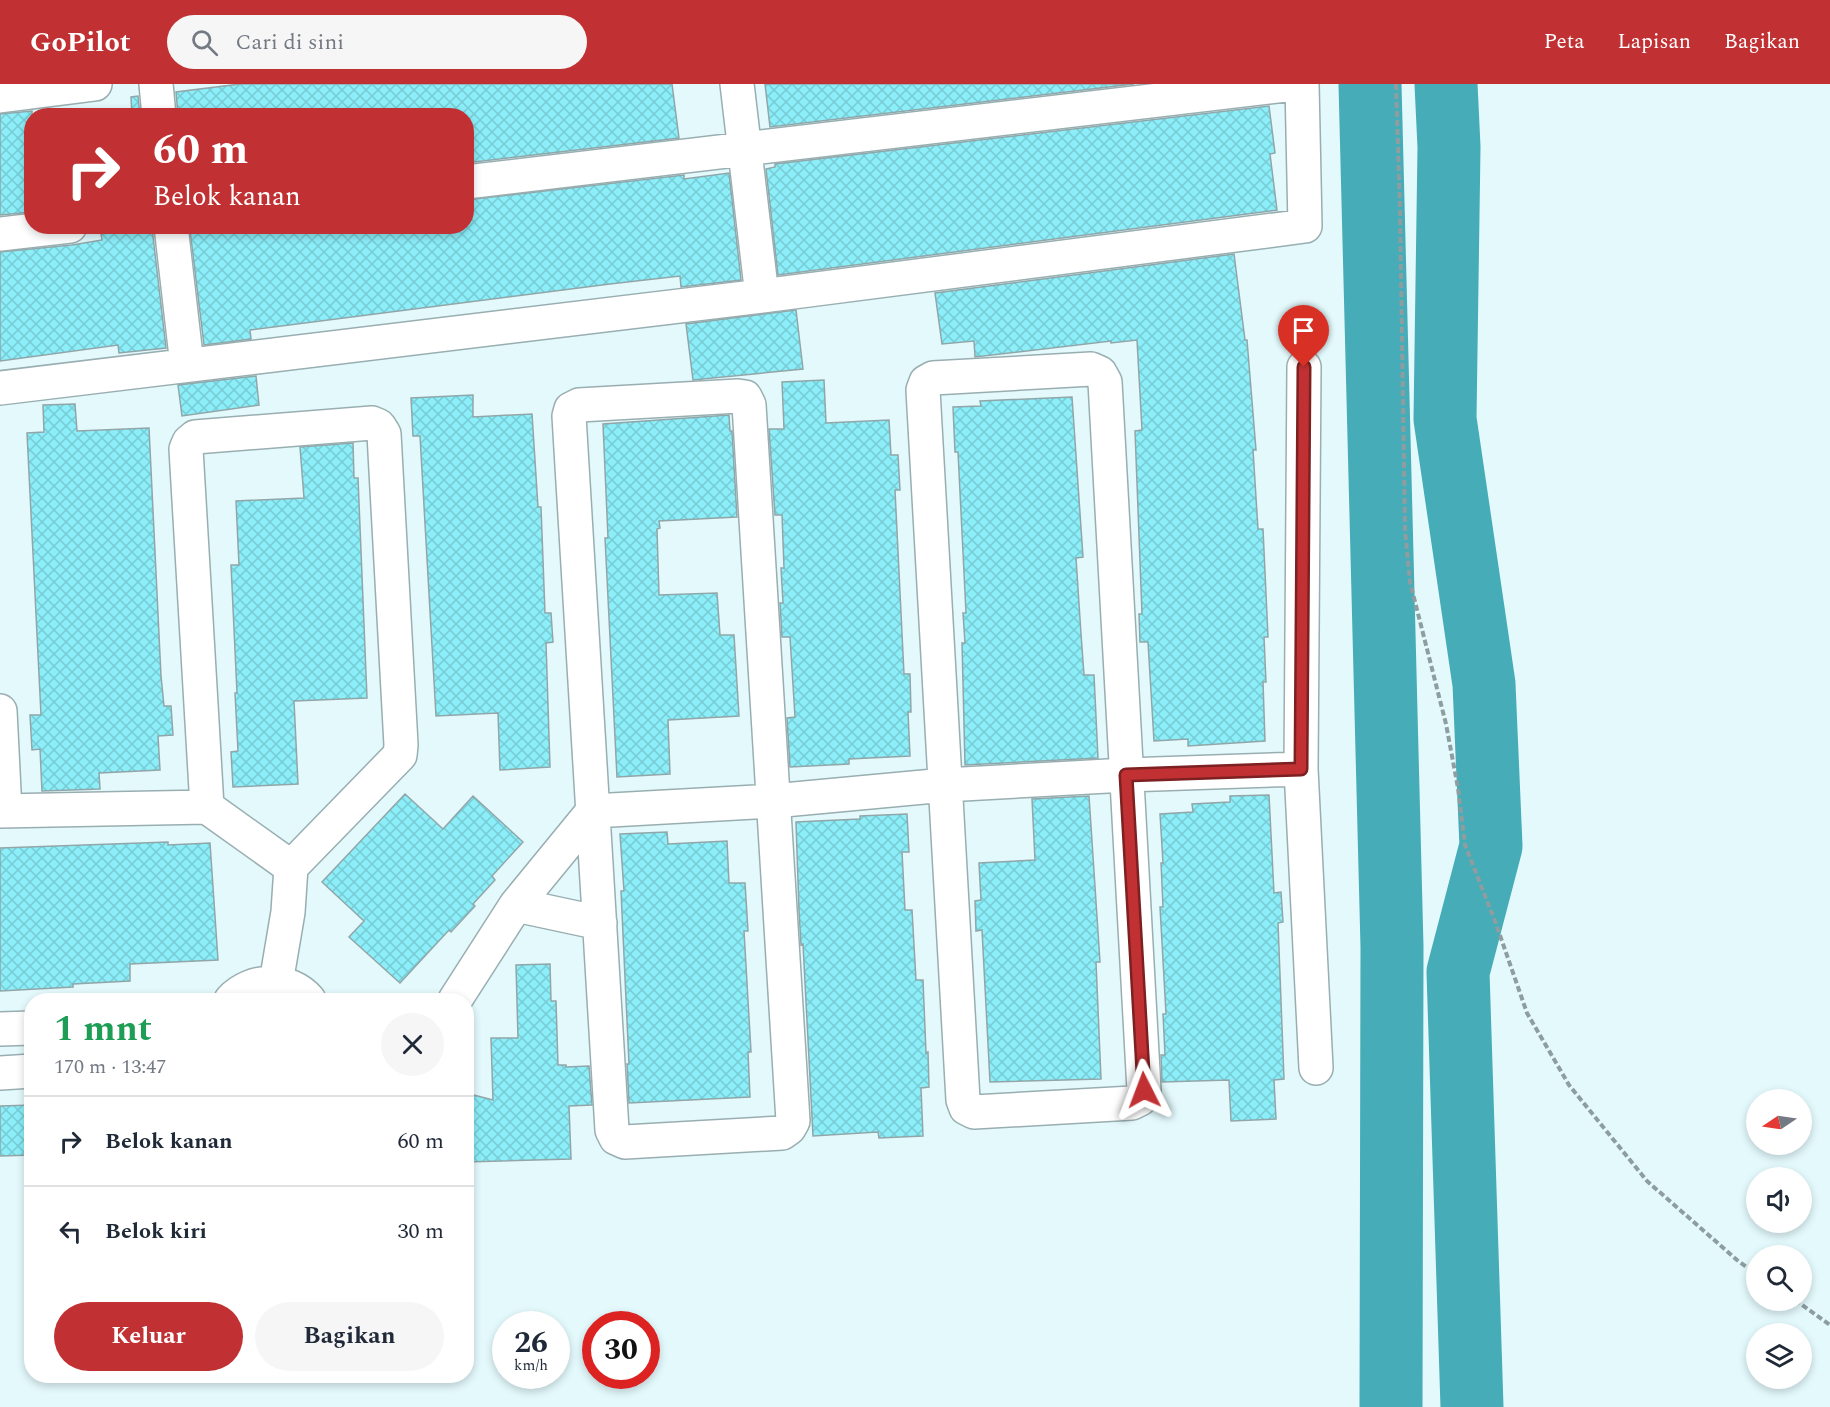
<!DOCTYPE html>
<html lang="id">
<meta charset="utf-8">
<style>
body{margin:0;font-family:Spectral,serif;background:#f6f6f7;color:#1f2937;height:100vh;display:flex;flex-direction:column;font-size:22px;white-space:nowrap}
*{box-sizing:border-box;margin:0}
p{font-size:20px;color:#747a83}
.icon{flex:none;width:33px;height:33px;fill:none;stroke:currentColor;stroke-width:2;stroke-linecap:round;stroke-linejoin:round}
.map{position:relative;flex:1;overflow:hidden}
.drawer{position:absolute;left:24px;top:909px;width:450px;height:390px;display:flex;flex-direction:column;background:#fff;border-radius:24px;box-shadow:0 3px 9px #0003}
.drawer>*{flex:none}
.guide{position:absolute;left:24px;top:24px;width:450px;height:126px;border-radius:24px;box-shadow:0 3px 9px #0003;background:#c13133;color:#fff;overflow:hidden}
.needle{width:39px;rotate:257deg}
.fabs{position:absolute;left:1746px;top:1005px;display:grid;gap:12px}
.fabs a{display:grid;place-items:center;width:66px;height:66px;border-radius:50%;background:#fff;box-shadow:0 3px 9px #0003;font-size:30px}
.speed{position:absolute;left:492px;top:1227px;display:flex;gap:12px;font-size:30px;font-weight:700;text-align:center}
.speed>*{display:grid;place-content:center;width:78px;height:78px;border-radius:50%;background:#fff;box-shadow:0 3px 9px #0003;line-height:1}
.speed small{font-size:15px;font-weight:400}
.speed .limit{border:9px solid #d22;background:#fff;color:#111}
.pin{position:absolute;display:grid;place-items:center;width:51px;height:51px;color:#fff;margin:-62px -26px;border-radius:50% 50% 50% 0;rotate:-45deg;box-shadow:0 0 6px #0007}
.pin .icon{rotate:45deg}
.me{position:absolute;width:66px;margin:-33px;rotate:357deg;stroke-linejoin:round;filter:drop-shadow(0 0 4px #0008)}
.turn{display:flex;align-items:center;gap:21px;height:126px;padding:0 30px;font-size:27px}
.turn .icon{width:78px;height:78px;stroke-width:2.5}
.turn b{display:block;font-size:42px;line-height:51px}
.round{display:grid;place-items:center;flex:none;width:63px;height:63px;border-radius:32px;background:#f6f6f7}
.overview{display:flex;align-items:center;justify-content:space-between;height:102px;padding:0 30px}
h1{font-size:36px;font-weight:700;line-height:45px;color:#1e9e55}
.button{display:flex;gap:12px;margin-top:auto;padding:12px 30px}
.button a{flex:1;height:69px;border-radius:36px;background:#c13133;color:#fff;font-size:24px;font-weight:700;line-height:69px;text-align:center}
.button a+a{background:#f6f6f7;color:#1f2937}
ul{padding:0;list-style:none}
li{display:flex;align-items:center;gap:18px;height:90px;padding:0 30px;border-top:2px solid #e0e1e3}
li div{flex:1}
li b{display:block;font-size:22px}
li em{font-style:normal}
header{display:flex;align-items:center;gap:36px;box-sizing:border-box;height:84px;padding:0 30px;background:#c13133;color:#fff}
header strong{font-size:28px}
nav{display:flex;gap:33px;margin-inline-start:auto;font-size:21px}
.search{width:420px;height:54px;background:#f6f6f7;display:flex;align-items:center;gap:15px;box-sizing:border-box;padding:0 21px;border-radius:33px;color:#747a83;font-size:22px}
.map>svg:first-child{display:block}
</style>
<header>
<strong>GoPilot</strong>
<div class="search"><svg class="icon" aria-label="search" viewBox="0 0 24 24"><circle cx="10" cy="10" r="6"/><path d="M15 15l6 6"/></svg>Cari di sini</div>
<nav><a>Peta</a><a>Lapisan</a><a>Bagikan</a></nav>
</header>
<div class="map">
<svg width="1830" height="1323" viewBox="0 0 1830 1323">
<defs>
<pattern id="building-cross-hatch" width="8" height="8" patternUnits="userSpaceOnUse" patternTransform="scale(1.5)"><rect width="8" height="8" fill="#8beef9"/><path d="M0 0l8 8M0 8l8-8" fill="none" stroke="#76cbd4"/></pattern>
</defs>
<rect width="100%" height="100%" fill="#e3f9fc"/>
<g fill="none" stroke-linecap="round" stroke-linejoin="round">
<!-- river -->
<path stroke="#46acb7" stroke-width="63" d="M1370,0L1392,863L1391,1323
M1446,0L1449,63L1445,335L1484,600L1491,762L1458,888L1472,1323"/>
</g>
<!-- building -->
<path fill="url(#building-cross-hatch)" stroke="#91a6a8" stroke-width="1.5" d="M240,0H672L679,54L466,79V32H178L176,8Z
M765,0H1134L770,43Z
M138,12L140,32H132L131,13Z
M1269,22L1275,69L1270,70L1277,126L778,191L766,85L775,83V80Z
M32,27V128L0,131V30Z
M729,89L741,196L681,203L680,192L610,200L250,246L251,255L204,261L190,146L216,142H466V116L684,91V95Z
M152,144L166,264L119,269L118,261L0,277V168L72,161L102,156L101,150Z
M1234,170L1245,256H1247L1256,366H1253L1258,445H1263L1268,553H1264L1266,598H1263L1265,657L1188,662V655L1154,657L1148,558H1140L1139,530H1142L1135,347L1142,346L1137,256L1111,259V257L975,273L974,257L942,260L935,209Z
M796,226L803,285L693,296L686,240Z
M256,292L259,321L182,332L178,301Z
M824,296L826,339L889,336L891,371H898L900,406H895L904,590H910L911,628H908L910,672L849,675V680L790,683L787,634L795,633L790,553H782L780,519H783L781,484H784L782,431H775L769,345H784L782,298Z
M473,311V333L532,330L538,423H541L545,529H551L553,558L546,559L550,683L500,686L498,629L436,632L420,352H413L411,314Z
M1072,313L1083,473L1076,474L1081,550L1084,591H1094L1098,674L965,681L962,559H965L963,529H966L958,368H955L953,323L981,322L980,317Z
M75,320L77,347L149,344L161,592L164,622H171L173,651L158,652L160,686L99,689L100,705L42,707L40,665L32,666L30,631H41L27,349L44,348L43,321Z
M729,331L730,347H732L737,433L659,437L660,444L657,445L659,511L717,509L720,551H734L739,632L668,636L670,690L617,693L605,454H608L603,340Z
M353,359L354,394H358L367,614L294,617L298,700L233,703L231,668L238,667L235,609H237L231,481H239L236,417L304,414L300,363Z
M405,710L443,745L473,712L523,758L492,792L495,796L473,820L475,822L451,848L449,846L400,899L349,853L364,837L322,798Z
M1269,711L1274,809L1281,808L1283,838L1278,839L1284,995L1274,996L1276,1035L1231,1037L1229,996L1162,998L1161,971H1165L1163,930H1166L1160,823H1163L1161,779H1163L1160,730L1193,728L1192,720L1230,718V712Z
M1089,712L1100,878H1096L1101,995L990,998L982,846L976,847L975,817L981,816L979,779L1035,776L1032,715Z
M907,730L909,768H902L905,826H912L916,896H923L926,969L928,968L929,1003L921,1004L923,1052L879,1054L878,1048L813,1052L803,860L801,861L799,826L796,738L860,735V732Z
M667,748L668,760L727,757L729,799H745L748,847H744L751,968H748L750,1013L629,1019L627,980H629L621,807H624L620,750Z
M168,758V761L210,759L218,876L130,880V897L73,900V903L0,907V764Z
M550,880L551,917H556L558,981H566V983L589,982L592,1021L569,1022L571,1075L466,1078V1009L493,1016L491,954H518L516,881Z
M32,1021V1071L0,1072V1022Z"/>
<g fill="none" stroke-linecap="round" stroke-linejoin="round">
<!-- minor casing -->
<g stroke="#99aeb1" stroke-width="36">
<path id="minor" d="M156,0L159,32
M737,0L762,212
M0,12L95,0
M466,98L1294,0
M171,142L187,281
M0,150L70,142
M1304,283L1301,685L1316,984
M1091,285L1100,289L1105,298L1144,1006L1140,1015L1132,1019L974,1028L966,1024L963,1016L923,306L926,298L933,294Z
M0,304L762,212L1305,142L1302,0
M738,312L745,313L749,321L793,1037L789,1044L782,1049L625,1058L616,1054L612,1046L569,332L571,325L579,321Z
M0,627L5,727
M207,723L186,365L189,358L195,353L372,339L379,342L384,350L401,661L400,671L291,783L288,828L276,899
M0,727L207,723L291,783
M516,821L600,839
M231,916C251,894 290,893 309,916
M455,916L516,821L593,727L773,717L945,701L1126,691L1301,685
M0,945L32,944
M0,989L32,987"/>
</g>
<!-- path -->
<path stroke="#8d9da0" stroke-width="4" stroke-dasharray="6 3" stroke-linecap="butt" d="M1396,0L1400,125L1405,446L1410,498L1446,640L1458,704L1465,761L1495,837L1527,929L1569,1001L1647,1097L1737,1176L1756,1190
M1795,1216L1830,1241"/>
<!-- minor -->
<use href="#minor" stroke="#fff" stroke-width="33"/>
</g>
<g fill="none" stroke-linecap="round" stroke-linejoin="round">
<!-- route casing -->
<g stroke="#7d2021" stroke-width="15">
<path id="route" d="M1144,1006L1126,691L1301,685L1304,283"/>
</g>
<!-- route -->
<use href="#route" stroke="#c13133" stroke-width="10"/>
</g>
</svg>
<div class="fabs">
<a><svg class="needle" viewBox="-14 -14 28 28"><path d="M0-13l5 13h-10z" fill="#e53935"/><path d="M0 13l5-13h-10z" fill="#747a83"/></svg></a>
<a><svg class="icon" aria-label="sound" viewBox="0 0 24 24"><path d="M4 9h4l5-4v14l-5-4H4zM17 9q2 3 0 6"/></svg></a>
<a><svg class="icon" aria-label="search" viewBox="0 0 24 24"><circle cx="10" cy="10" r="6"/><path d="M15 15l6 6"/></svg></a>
<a><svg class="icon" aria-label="layers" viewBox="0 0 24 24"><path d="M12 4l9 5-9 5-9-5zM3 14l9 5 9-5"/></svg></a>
</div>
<div class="speed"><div>26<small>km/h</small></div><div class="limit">30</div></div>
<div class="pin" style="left:1304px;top:283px;background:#d93025"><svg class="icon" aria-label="arrive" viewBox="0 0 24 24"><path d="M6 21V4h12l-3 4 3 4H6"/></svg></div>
<svg class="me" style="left:1144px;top:1006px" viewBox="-20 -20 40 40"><path d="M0-17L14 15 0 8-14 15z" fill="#c13133" stroke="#fff" stroke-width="4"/></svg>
<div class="guide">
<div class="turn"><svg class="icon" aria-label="right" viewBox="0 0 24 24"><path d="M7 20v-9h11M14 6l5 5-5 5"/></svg><div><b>60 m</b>Belok kanan</div></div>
</div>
<section class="drawer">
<div class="overview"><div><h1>1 mnt</h1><p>170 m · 13:47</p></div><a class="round"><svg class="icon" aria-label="close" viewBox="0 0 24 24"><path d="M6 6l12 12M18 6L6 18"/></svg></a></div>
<ul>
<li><svg class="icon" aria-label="right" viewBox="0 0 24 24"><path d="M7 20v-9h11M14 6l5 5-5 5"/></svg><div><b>Belok kanan</b></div><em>60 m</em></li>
<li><svg class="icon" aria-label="left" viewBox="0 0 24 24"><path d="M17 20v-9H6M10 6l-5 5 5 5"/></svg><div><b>Belok kiri</b></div><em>30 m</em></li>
</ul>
<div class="button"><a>Keluar</a><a>Bagikan</a></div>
</section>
</div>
